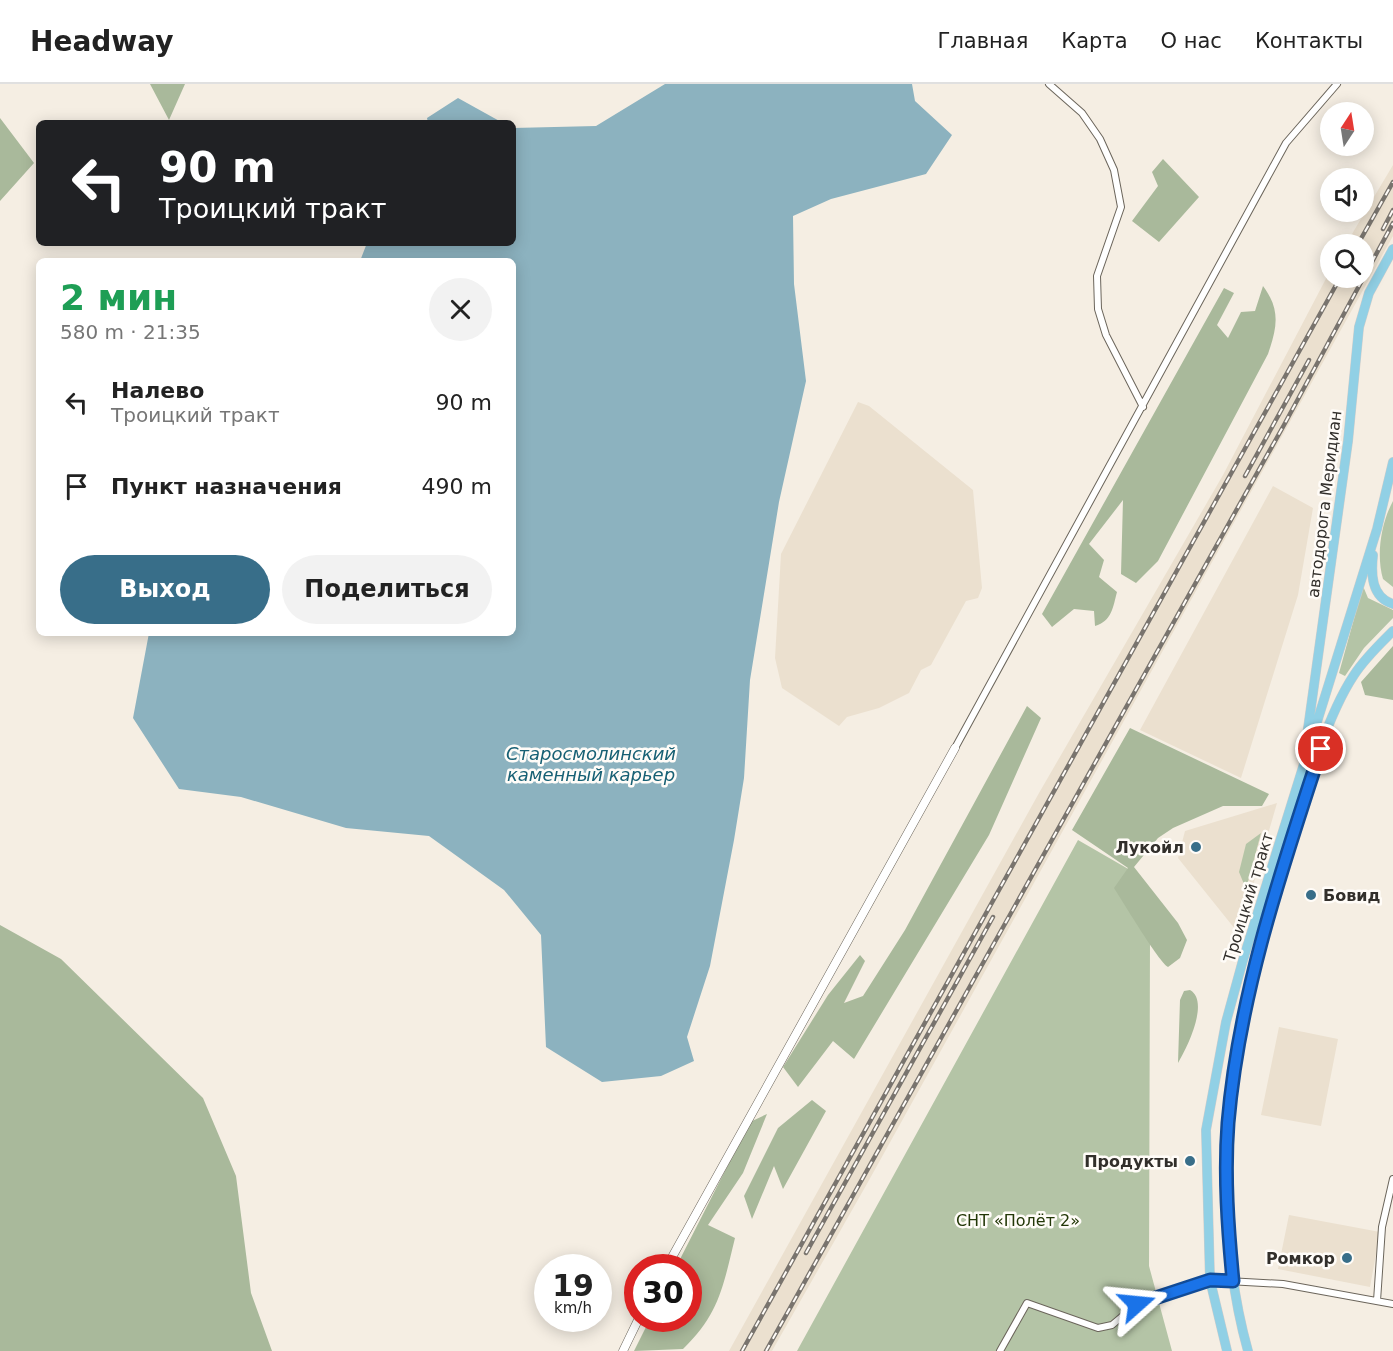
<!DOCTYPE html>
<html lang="ru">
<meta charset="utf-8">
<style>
body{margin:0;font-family:"DejaVu Sans",sans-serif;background:#f2f2f2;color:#222;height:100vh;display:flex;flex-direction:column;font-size:22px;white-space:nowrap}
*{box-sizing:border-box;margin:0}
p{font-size:20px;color:#767676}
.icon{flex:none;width:33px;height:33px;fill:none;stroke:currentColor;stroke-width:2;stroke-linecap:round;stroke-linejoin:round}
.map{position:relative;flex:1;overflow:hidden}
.drawer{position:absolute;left:36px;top:174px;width:480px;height:378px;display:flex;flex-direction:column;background:#fff;border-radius:9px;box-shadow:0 3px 15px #0003}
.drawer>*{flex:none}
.guide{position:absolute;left:36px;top:36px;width:480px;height:126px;border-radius:9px;box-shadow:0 3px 15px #0003;background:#202124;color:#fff;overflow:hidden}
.needle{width:39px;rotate:12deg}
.fabs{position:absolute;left:1320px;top:18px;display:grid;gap:12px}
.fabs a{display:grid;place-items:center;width:54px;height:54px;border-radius:50%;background:#fff;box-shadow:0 3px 15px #0003;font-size:30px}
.speed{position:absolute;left:534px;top:1170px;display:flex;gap:12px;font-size:30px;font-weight:700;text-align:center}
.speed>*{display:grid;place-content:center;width:78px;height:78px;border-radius:50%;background:#fff;box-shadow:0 3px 15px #0003;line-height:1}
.speed small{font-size:15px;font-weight:400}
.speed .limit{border:9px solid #d22;background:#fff;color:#111}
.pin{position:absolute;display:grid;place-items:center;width:51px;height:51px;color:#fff;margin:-26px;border:3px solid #fff;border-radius:50%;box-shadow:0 2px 6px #0007}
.me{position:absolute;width:66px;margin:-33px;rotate:72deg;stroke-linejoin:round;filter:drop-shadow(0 0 4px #0008)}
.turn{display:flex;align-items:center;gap:21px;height:126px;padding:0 24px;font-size:27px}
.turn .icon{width:78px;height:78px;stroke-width:2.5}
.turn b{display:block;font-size:42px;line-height:51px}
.round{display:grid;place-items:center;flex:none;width:63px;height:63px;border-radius:32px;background:#f2f2f2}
.head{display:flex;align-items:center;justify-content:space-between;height:102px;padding:0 24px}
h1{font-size:36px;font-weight:700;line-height:45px;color:#1e9e55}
.button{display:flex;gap:12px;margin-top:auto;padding:12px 24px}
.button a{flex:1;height:69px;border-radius:36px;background:#386e89;color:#fff;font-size:24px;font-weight:700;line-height:69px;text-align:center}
.button a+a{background:#f2f2f2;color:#222}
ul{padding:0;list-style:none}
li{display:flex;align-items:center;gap:18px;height:84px;padding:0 24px}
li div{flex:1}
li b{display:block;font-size:22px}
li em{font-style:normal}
header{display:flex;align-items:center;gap:36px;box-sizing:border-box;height:84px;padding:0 30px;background:#fff;border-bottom:2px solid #e0e0e0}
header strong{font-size:28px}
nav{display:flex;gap:33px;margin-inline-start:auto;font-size:21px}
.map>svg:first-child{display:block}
</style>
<header>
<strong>Headway</strong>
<nav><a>Главная</a><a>Карта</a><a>О нас</a><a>Контакты</a></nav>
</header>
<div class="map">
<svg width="1393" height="1267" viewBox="0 0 1393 1267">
<rect width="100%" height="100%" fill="#f5eee3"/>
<!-- built -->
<path fill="#ebe0cf" d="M1393,81V152L868,1098L772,1267H729L1039,709L1223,391L1330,187V194H1364V160H1346Z
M858,318L869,322L973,406L982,504L978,514L966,517L931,581L921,586L909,609L879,624L847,633L839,642L782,604L775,574L781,470Z
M1273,402L1313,424L1298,511L1241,694L1140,646Z
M1277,719L1239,850L1178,774L1185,747Z
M1279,943L1338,955L1321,1042L1261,1031Z
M1289,1131L1380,1148L1370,1203L1278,1185Z"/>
<!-- green -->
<path fill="#b4c4a6" d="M1393,417V503L1383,495C1376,471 1381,439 1393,417Z
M1363,502L1368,514L1393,526V534L1364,564L1345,592L1339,589Z
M1261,749L1246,805L1239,788L1246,760Z
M1078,756L1130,786L1150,857L1149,1182L1172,1267H797Z"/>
<!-- forest -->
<path fill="#a9b99b" d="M150,0H185L169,36Z
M0,34L34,79L0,117Z
M1163,75L1199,113L1159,158L1132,137L1158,102L1152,88Z
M1263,202C1281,226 1277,244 1268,270L1158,477L1136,499L1121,490L1123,416L1089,460L1104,476L1099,493L1117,508C1113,523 1112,537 1095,542L1094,527L1074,525L1052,543L1042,530L1224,204L1234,209L1217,241L1228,254L1241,228L1255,227Z
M1393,562V616L1365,611L1361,598Z
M1027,622L1041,634L989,751L854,975L833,957L798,1003L783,983L828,911L860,871L865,877L844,919L863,912L905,846Z
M1130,644L1269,710L1262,722H1223L1173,744L1158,754L1134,783L1178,839L1187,856L1180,874L1168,883C1159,878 1123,818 1114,804L1128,784L1072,746Z
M0,841L61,875L203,1014L236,1092L251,1209L272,1267H0Z
M1190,906C1210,917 1187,964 1178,979L1180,916L1184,907Z
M812,1016L826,1027L783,1105L774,1082L752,1135L744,1112L778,1044Z
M767,1030L743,1089L708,1141L735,1154C723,1202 720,1229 683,1265L634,1267L650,1235L688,1234V1184L676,1183L750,1038Z"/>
<!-- water -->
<path fill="#8cb2bf" d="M665,0H912L915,17L952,51L926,90L831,115L793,132L794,200L806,297L779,418L750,596L744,694L734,756L710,882L687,953L694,977L661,992L602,998L546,963L541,851L504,806L429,752L346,744L241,713L179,705L133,634L149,549H513V177H360L367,159H513V44L596,42Z
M458,14L503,39H428L427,34Z"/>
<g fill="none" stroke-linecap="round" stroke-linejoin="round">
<!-- minor casing -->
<g stroke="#6b655b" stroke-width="8">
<path id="minor" d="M1049,0L1082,29L1100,55L1114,86L1121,123L1097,192L1098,225L1106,251L1143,323
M955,664L1286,59L1337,0
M1377,1217L1382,1143L1393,1095
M1000,1267L1027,1219L1098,1244L1112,1241L1137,1220L1210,1196L1283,1200L1393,1220"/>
</g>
<!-- tertiary casing -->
<g stroke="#6b655b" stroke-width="9">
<path id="tertiary" d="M666,1184L955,664
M623,1267L639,1234"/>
</g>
<!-- primary casing -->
<g stroke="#cecdcc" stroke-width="10">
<path id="primary" d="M1373,471C1371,490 1371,513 1393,520
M1305,666L1348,357L1359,243L1369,209L1393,165
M1227,1267L1210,1196L1206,1046L1226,938L1243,876L1377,445L1393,378
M1248,1267C1217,1157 1221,1014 1249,903C1260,860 1274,816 1286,773C1302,719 1324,636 1354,591C1365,574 1379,561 1393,547"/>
</g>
<!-- minor -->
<use href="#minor" stroke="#fff" stroke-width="6"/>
<!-- tertiary -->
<use href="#tertiary" stroke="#fff" stroke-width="8"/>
<!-- primary -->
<use href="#primary" stroke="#91d0e5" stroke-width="9"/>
<!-- rail casing -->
<g stroke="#79746e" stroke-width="4.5">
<path id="rail" d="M1383,145L1393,126
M1358,160L1393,98
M1245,392L1309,276
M806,1169L993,833
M742,1267L1340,194
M766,1267L1284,341L1393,139"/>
</g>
<!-- rail -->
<use href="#rail" stroke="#fffcf8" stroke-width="2" stroke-dasharray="7" stroke-linecap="butt"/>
</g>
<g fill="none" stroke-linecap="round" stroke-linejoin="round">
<!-- route casing -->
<g stroke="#114b97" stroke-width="15">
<path id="route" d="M1137,1220L1210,1196L1233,1197C1228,1145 1224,1091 1228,1039C1239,910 1281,787 1321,665"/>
</g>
<!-- route -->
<use href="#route" stroke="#1a73e8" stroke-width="10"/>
</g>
<!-- markers -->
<g fill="#386e89" stroke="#fffcf8" stroke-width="2">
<circle cx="1196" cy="763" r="6"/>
<circle cx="1311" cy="811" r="6"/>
<circle cx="1190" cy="1077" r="6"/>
<circle cx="1347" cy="1174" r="6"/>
</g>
<g text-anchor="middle" stroke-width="5" stroke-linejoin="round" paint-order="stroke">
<!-- street labels -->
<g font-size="16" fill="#322f2b" stroke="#fffcf8">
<text transform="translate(1324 420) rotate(-83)" y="6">автодорога Меридиан</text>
<text transform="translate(1248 813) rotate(-73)" y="6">Троицкий тракт</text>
</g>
<!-- poi labels -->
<g font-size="16" font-weight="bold" fill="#322f2b" stroke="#fffcf8" text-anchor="end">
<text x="1184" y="769">Лукойл</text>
<text x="1323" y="817" text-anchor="start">Бовид</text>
<text x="1178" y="1083">Продукты</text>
<text x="1335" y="1180">Ромкор</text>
</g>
<!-- park labels -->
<g font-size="16" fill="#223707" stroke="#fffcf8">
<text x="1018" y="1142">СНТ «Полёт 2»</text>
</g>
<!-- water labels -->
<g font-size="18" font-style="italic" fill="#176074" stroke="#fffcf8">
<text x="591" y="676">Старосмолинский<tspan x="591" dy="21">каменный карьер</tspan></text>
</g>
</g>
</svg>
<div class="fabs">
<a><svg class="needle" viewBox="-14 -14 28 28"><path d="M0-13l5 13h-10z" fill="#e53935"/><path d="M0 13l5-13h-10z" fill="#767676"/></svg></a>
<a><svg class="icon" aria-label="sound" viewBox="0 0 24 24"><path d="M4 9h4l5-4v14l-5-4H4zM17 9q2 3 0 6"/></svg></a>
<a><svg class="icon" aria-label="search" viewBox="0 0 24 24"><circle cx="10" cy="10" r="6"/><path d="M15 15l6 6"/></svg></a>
</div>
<div class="speed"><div>19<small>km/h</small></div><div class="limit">30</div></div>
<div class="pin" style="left:1321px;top:665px;background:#d93025"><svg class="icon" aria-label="arrive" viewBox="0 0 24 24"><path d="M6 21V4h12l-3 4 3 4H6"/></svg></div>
<svg class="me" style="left:1137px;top:1220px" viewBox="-20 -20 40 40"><path d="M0-17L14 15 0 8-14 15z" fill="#1a73e8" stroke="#fff" stroke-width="4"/></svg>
<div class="guide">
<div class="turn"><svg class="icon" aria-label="left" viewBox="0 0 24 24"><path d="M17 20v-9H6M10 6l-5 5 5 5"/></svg><div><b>90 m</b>Троицкий тракт</div></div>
</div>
<section class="drawer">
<div class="head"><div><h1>2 мин</h1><p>580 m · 21:35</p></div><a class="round"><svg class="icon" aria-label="close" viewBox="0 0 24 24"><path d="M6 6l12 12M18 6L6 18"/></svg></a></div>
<ul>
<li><svg class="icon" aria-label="left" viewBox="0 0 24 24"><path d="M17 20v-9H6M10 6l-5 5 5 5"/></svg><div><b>Налево</b><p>Троицкий тракт</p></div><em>90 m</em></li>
<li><svg class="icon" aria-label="arrive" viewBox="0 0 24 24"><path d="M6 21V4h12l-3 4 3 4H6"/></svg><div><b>Пункт назначения</b></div><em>490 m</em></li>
</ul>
<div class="button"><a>Выход</a><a>Поделиться</a></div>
</section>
</div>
